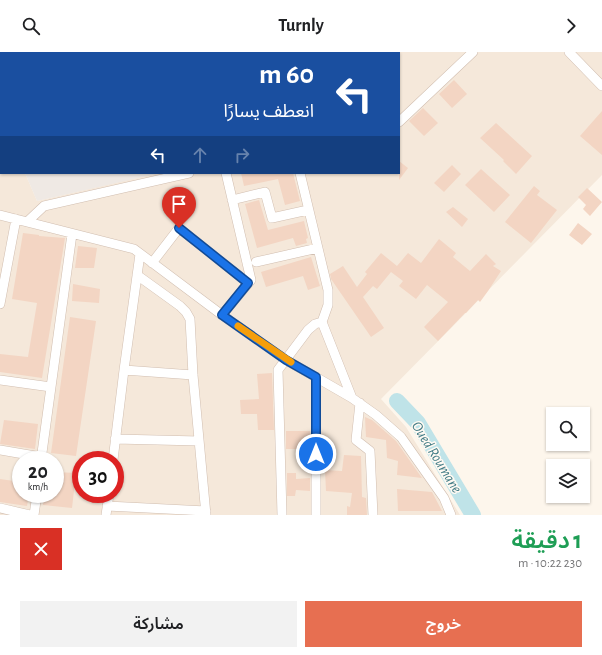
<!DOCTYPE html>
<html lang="ar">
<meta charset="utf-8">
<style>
body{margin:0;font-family:"Alegreya Sans","Noto Sans Arabic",sans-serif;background:#f2f2f2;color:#202124;direction:rtl;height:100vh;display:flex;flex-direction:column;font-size:15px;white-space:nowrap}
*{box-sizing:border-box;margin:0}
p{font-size:13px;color:#757577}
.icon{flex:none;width:22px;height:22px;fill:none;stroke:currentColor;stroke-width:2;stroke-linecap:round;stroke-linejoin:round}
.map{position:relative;height:463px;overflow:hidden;direction:ltr}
.drawer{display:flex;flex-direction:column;background:#fff;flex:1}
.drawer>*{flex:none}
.top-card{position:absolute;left:0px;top:0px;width:400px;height:122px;box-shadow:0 1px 3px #0004;direction:rtl;background:#1a4fa0;color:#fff;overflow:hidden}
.controls{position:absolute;left:546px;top:355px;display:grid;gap:8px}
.controls a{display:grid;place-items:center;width:44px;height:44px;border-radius:0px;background:#fff;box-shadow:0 1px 3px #0004;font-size:20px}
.speed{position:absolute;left:12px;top:399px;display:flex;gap:8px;font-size:20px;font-weight:700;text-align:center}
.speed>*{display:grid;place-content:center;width:52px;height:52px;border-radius:50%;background:#fff;box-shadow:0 1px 3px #0004;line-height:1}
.speed small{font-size:10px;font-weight:400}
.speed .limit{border:6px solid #d22;background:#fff;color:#111}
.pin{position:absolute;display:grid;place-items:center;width:34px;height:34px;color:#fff;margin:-41px -17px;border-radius:50% 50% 50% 0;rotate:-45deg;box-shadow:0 0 4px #0007}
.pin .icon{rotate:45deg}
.me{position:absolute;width:44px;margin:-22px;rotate:0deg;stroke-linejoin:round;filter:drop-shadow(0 0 3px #0008)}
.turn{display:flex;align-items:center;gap:14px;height:84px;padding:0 20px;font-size:18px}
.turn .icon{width:52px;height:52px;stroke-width:2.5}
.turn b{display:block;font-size:28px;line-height:34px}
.lanes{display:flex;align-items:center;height:38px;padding:0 20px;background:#0003;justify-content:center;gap:20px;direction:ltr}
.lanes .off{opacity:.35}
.round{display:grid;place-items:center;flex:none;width:42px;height:42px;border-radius:0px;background:#f2f2f2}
.headline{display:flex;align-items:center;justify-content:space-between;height:68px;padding:0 20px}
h1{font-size:24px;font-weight:600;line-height:30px;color:#1e9e55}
.action{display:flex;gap:8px;margin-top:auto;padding:8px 20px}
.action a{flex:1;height:46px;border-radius:0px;background:#e76f51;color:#fff;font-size:16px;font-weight:600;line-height:46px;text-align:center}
.action a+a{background:#f2f2f2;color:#202124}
header{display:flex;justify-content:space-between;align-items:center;height:52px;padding:0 20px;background:#fff;font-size:18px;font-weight:600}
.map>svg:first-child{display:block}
</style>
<header><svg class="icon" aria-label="forward" viewBox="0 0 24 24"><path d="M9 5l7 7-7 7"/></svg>Turnly<svg class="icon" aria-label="search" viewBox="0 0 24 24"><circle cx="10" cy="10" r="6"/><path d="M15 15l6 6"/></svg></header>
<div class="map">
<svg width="602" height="463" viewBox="0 0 602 463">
<rect width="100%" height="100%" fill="#fdf6ec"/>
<!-- residential -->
<path fill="#f5e8da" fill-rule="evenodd" d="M261,0H602V123L381,347L406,375L460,463H0V63L1,121H25L37,149L156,121H399V1ZM21,408H55V442H21ZM81,408H115V442H81Z"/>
<!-- industrial -->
<path fill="#efe9e4" d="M0,0H241V1H1V63Z
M25,121H160L37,149Z"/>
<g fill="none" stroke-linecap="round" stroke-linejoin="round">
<!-- river -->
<path stroke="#bfe3e8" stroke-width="16" d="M397,349L418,371L473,463"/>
</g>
<!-- building -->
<path fill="#f3d5c3" d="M454,28L467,42L452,56L439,42Z
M423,56L438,71L424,84L409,69Z
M602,59V103L580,84Z
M496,71L532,104L516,122L503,109L504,108L480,86Z
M399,109L408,116L399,128Z
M452,113L461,122L444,140L434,131Z
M481,117L510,143L494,160L465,133Z
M241,121H293L300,149L285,153L278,127L244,134Z
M534,134L540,139L537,143L557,158L531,191L505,170Z
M587,136L602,150L590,164L583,157L586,153L578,145Z
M259,148L268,178L304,169L308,186L306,187L307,191L296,194L293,186L257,196L245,152Z
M453,155L468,167L462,175L446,160Z
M578,171L592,182L582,193L569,183Z
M23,181L39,183V184L65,186L42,326L0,320V302L28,305L37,251L12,247Z
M439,187L456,201L453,205L470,219L486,202L496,212L493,214L501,219L488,239L480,250L478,248L466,261H465L438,289L424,275L448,250L427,233L416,247L399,234L403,229L391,220L377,237L373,234L363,245L384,276L371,285L331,227L330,222L343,214L357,235L367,222L365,220L381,201L397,214L408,201L421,211Z
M78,194L97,196L94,216H75Z
M311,205L320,234L308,238L303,224L266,235L261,220Z
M73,232L100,237L99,251L72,249Z
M70,265L96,269L76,404L51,401Z
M272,321L274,378H258L257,362H241L240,348L259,347L257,322Z
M365,365L372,368L396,389L422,426L397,423L398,409L387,406L386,388L366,385Z
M4,368L38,372L35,397L0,392Z
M286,379H310V394H299V397H286Z
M344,403L361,404L362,445L366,446L367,463H347V454L350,455L352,441L326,439L325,418L342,419Z
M55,420L76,421L72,456L43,453L44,442H55Z
M287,421H296V427L310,426V439L296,438L295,444H287Z
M0,427L21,430V442H29L27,454L0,450Z
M397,437L432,440L442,459H398Z"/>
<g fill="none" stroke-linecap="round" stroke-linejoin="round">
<!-- minor casing -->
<g stroke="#d1beb0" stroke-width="10">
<path id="minor" d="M247,0V1
M569,0L602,34
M399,70L473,0
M300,121L328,238V253L322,270L352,346L376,363L401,385L444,446L451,463
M232,148L265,140L272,166L308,158
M0,163L134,197L222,263L286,308L352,346
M27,170L44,154L189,121
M256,210L318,196
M152,211L179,176L248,231
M137,223L180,254L186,260L190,267L193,323L206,463
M0,252L16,167
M222,263L251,228L226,121
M124,318L193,323
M316,325V463
M0,328L51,335
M360,351L356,388L370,399L373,463
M115,387L199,389
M0,398L41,405
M41,408L72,182
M113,408L124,318L140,202
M107,454L206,459
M0,456L30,463
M34,463L37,442
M106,463L109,442
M282,463L278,318L308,278L315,272L322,270"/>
</g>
<!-- minor -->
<use href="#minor" stroke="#fff" stroke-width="9"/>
</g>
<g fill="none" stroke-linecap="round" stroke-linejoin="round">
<!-- route casing -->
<g stroke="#114b97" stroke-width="10">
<path id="route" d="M179,176L248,231L222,263L286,308L316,325V402"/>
</g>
<!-- route -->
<use href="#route" stroke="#1a73e8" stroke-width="7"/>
<!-- slow -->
<path stroke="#f59e0b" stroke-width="7" d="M238,274L291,310"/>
</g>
<g text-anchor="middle" stroke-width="3" stroke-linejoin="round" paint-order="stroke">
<!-- water labels -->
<g font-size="15" font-style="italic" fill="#437c86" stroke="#fffaf3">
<text transform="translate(437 405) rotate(58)" y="5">Oued Roumane</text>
</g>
</g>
</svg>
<div class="controls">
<a><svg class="icon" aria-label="search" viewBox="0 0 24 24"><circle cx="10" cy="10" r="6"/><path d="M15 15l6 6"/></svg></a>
<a><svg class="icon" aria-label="layers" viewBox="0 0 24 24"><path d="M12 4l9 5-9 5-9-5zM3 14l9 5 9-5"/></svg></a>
</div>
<div class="speed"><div>20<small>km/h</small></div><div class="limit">30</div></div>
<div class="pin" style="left:179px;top:176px;background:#d93025"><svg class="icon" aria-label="arrive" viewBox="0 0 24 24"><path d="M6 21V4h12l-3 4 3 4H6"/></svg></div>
<svg class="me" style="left:316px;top:402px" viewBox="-20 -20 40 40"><circle r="17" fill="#1a73e8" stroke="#fff" stroke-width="3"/><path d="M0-11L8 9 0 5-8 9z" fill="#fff"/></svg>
<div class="top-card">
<div class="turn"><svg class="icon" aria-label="left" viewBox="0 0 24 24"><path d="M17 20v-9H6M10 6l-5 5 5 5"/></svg><div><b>60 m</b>انعطف يسارًا</div></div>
<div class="lanes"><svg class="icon" aria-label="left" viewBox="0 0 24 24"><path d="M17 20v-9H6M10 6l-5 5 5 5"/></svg><svg class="icon off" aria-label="ahead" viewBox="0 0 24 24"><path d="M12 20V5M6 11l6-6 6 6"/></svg><svg class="icon off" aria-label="right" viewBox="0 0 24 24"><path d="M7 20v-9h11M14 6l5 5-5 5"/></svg></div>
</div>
</div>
<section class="drawer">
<div class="headline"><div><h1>1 دقيقة</h1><p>230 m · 10:22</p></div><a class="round" style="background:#d93025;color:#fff"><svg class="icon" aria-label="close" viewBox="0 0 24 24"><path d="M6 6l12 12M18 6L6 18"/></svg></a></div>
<div class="action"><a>خروج</a><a>مشاركة</a></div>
</section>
